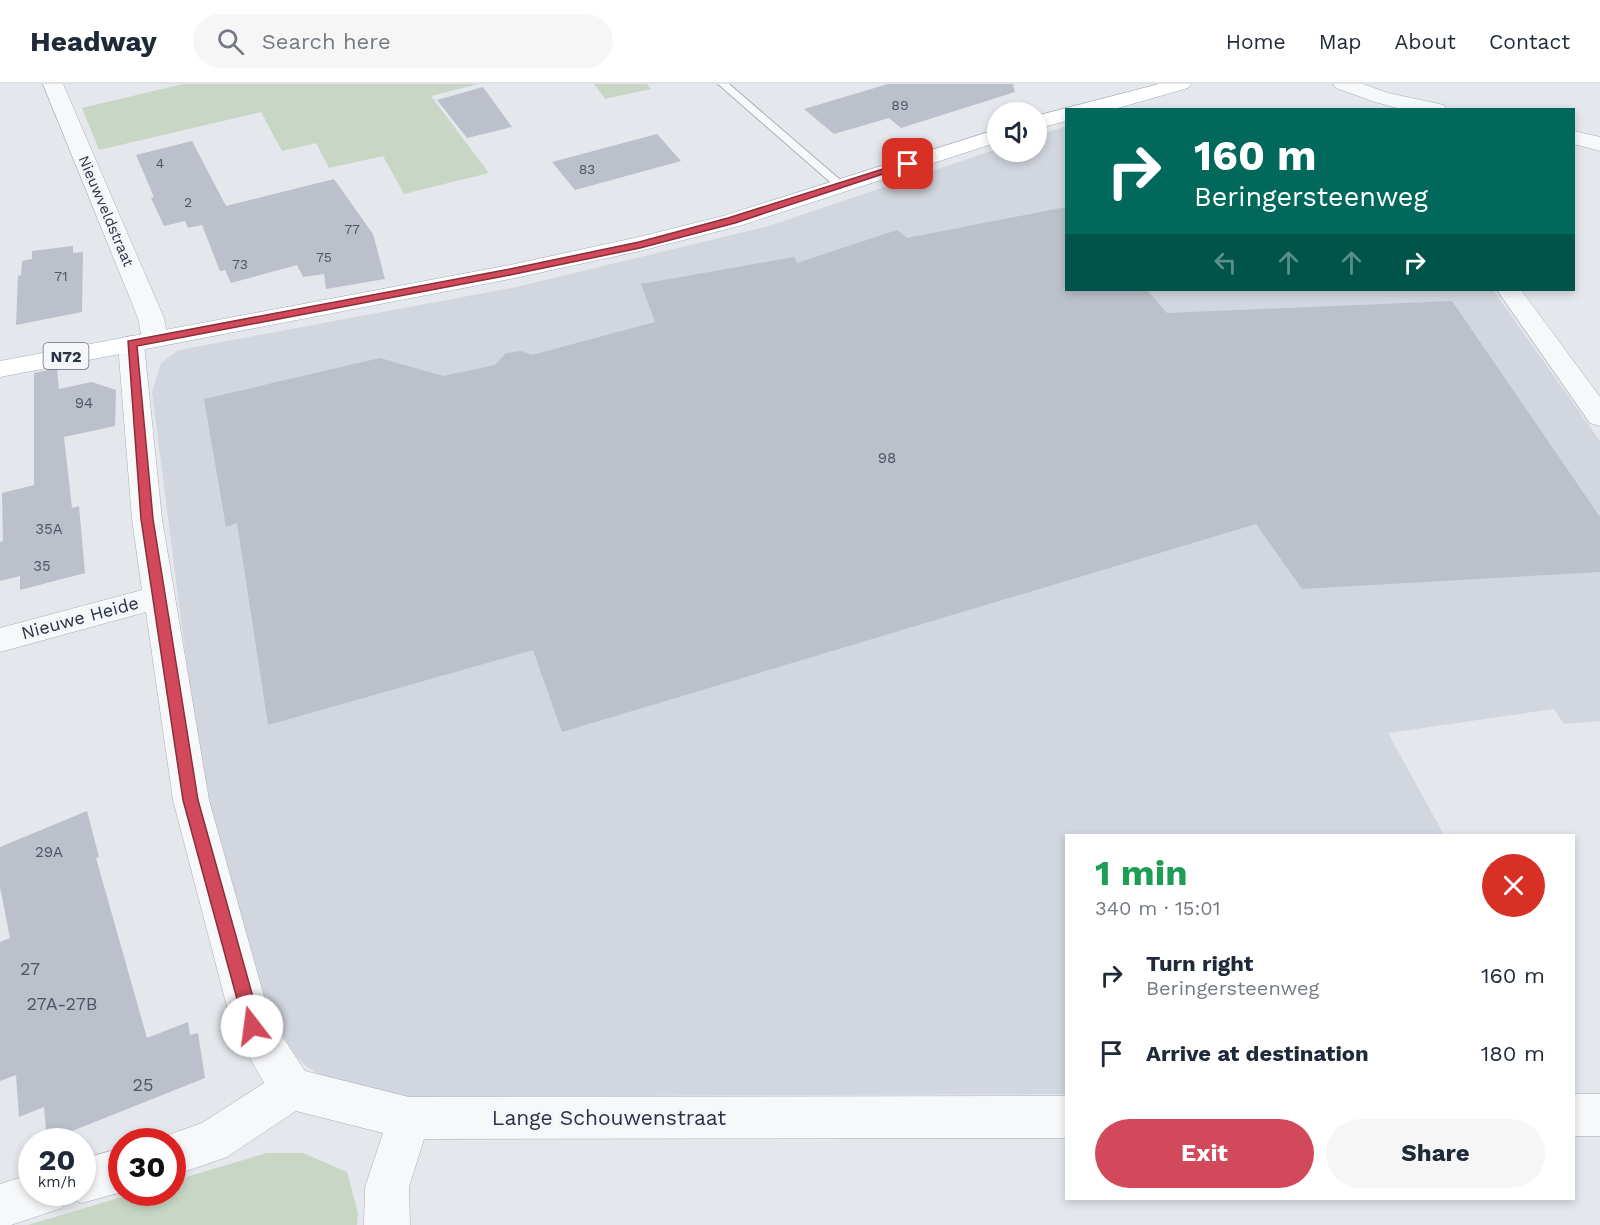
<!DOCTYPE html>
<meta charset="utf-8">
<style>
body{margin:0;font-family:"Work Sans",sans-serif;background:#f6f6f7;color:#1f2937;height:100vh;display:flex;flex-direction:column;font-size:22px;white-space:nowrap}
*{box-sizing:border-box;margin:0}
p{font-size:20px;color:#747a83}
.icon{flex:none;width:33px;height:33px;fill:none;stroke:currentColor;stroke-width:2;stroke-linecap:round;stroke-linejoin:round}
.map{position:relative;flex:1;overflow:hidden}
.sheet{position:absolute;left:1065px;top:750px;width:510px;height:366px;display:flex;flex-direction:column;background:#fff;border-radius:0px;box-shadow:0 3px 9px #0003}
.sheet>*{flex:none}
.hud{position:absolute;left:1065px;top:24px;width:510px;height:183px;border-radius:0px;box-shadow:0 3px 9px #0003;background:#00695c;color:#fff;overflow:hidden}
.buttons{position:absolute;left:987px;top:18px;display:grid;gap:12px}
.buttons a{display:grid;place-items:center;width:60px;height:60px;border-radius:50%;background:#fff;box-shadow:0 3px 9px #0003;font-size:30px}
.speed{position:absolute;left:18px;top:1044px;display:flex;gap:12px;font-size:30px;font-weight:700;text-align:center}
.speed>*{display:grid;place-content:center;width:78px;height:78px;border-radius:50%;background:#fff;box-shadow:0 3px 9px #0003;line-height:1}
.speed small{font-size:15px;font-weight:400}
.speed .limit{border:9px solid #d22;background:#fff;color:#111}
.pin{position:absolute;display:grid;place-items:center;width:51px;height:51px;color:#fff;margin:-26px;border-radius:12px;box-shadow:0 3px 9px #0006}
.me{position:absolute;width:66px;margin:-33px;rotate:345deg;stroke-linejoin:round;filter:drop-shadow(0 0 4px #0008)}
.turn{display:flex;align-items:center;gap:21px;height:126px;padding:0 30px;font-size:27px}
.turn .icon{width:78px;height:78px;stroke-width:2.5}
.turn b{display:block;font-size:42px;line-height:51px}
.lanes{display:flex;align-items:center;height:57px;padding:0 30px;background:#0003;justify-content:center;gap:30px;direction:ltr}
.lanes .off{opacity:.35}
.round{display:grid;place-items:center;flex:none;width:63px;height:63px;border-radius:32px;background:#f6f6f7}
.head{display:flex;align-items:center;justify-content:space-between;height:102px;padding:0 30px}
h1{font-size:36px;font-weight:700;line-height:45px;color:#1e9e55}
.action{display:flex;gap:12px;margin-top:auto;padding:12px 30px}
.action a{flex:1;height:69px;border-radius:36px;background:#d1495b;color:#fff;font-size:24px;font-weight:700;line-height:69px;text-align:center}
.action a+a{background:#f6f6f7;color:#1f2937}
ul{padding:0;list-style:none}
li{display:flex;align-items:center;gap:18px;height:78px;padding:0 30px}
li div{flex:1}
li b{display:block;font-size:22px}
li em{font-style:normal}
header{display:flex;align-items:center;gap:36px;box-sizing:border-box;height:84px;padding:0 30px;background:#fff;border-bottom:2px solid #e0e1e3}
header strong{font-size:28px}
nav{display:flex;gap:33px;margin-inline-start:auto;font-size:21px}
.search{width:420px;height:54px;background:#f6f6f7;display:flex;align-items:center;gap:15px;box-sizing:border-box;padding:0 21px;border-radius:33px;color:#747a83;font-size:22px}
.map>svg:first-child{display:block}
</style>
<header>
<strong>Headway</strong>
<div class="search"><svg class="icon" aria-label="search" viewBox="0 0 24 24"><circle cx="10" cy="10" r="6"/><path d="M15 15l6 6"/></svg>Search here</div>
<nav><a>Home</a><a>Map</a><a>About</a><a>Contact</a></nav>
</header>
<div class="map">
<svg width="1600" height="1141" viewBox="0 0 1600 1141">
<rect width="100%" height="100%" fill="#e4e7ec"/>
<!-- built -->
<path fill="#d2d6de" d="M1066,42V206H1493L1600,357V637L1564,640L1554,625L1388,649L1444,751L1066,752V1010L385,1013L323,994L305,981L291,967L257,896L204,715L152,308L161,279L179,266L512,204L769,142L997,65L998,68H1036L1037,52Z"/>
<!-- green -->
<path fill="#c9d6c5" d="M183,0H478L431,12L489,89L404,110L383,72L329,84L316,59L282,67L261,28L99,66L82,24Z
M594,0H647L651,5L605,15Z
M267,1069H303L347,1088L358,1129L357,1141H28L135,1109L172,1108L173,1097Z"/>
<!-- building -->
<path fill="#bbc0ca" d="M888,0H1013L1015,8L901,44L889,34L834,50L804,25Z
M483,3L512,43L467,54L437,16Z
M657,50L681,77L575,106L552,78Z
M192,57L226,122L334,95L373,150L385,195L326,205L324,190L303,193L297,181L231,199L225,186L220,187L202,141L188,144L185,137L164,142L151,114L154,113L136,71Z
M1066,123V206H1147L1167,229L1452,217L1600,433V488L1302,505L1256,440L562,648L533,566L268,641L237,439L226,443L204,315L380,274L443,292L495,281L506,269L521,267L532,271L655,238L641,200L794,173L797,179L897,146L907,154Z
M73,162V169L83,168L82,228L16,241L18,192L21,191L22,177L32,175V167Z
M57,284L59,305L92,298L116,306L115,342L64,353L72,424L79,422L85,489L20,506V492L0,497V458L3,457L2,409L34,401V289Z
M87,727L99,773L96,774L147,954L188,938L190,951L198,949L205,994L47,1057L44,1023L19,1033L16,991L0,997V858L10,854L0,803V763Z"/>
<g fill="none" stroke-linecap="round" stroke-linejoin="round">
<!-- service casing -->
<g stroke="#a9aeb7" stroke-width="2">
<path id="service" d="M718,0H729L845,100V104H837Z"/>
</g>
<!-- minor casing -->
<g stroke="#a9aeb7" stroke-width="1">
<path id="minor" d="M43,0H63L164,234L168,255L164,261L155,263L146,261L142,255L138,234Z
M1333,0H1363L1388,9L1444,21L1446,26H1405L1375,18L1336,4Z
M1574,47L1600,53V67L1574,60Z
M1497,206H1521L1600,313V342L1590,339Z
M131,252L140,254L144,260L162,435L209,716L270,934L305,987L409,1013L1066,1012V1054L424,1055L409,1103L410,1141H364L365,1103L383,1049L296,1027L227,1073L172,1092V1058H155L157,1055L202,1039L264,999L232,942L173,716L146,528L0,568V544L142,506L132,435L118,260L122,254Z
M1574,1010H1600V1052H1574Z
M122,1064V1108L82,1119L66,1113L62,1124L11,1141H0V1100L32,1090V1108H82V1075Z"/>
</g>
<!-- primary casing -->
<g stroke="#a3abb8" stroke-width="1">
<path id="primary" d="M1159,0H1191L1188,4L1111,26H1066V37L1036,45V32Z
M998,45V58L739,142L640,167L510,195L0,293V277L510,181L639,153L723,132Z"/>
</g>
<!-- service -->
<use href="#service" fill="#f7f8fa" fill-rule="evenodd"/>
<!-- minor -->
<use href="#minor" fill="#f7f8fa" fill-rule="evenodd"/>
<!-- primary -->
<use href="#primary" fill="#fff" fill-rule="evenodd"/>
</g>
<!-- route -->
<path fill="#d1495b" stroke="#882f3b" stroke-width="1.5" d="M905,78L913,80L735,139L640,164L510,191L137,262L153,435L198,716L261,942L258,948L252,950L246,948L183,716L141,435L128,257L510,185L639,158L728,134Z"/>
<g text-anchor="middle" stroke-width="6" stroke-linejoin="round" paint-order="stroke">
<!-- far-number labels -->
<g font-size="14" fill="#4f5766">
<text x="900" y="26">89</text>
<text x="160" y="84">4</text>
<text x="587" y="90">83</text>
<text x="188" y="123">2</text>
<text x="352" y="150">77</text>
<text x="324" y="178">75</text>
<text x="240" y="185">73</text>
<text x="61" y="197">71</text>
</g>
<!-- far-street labels -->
<g font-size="15" fill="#2b3445" stroke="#f4f6f9">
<text transform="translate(106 127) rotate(67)" y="5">Nieuwveldstraat</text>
</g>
<!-- number labels -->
<g font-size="15" fill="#4f5766">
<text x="84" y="324">94</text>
<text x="887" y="379">98</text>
<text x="49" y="450">35A</text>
<text x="42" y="487">35</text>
<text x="49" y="773">29A</text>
</g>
<!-- shield labels -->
<rect fill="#f4f6f9" stroke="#676e7b" stroke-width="1.5" x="43.5" y="259" width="45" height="26" rx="4.5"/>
<g font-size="16" font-weight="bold" fill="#2b3445">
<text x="66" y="278">N72</text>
</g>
<!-- street labels -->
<g font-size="18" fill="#2b3445" stroke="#f4f6f9">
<text transform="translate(80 534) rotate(-15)" y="6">Nieuwe Heide</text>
</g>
<!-- near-number labels -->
<g font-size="18" fill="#4f5766">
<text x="30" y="891">27</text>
<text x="62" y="926">27A-27B</text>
<text x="143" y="1007">25</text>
</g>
<!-- near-street labels -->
<g font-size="21" fill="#2b3445" stroke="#f4f6f9">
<text x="609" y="1041">Lange Schouwenstraat</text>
</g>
</g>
</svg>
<div class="buttons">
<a><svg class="icon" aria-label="sound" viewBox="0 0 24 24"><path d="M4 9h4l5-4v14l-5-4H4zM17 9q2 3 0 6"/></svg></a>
</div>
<div class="speed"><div>20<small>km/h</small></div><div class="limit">30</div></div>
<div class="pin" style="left:908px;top:80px;background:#d93025"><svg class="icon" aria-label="arrive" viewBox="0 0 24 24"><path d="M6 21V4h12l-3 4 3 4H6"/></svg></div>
<svg class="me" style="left:252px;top:942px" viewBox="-20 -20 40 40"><circle r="19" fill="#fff"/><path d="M0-13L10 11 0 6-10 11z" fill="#d1495b"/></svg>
<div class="hud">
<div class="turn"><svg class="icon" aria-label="right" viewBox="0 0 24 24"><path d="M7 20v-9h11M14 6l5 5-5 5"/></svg><div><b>160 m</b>Beringersteenweg</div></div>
<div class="lanes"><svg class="icon off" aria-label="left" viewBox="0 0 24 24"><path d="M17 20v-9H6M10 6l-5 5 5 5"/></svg><svg class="icon off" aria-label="ahead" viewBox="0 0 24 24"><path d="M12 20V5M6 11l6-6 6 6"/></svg><svg class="icon off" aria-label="ahead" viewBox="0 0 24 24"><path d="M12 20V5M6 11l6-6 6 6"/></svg><svg class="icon" aria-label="right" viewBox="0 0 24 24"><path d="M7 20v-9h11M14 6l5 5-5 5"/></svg></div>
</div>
<section class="sheet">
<div class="head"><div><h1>1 min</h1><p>340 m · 15:01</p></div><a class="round" style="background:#d93025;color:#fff"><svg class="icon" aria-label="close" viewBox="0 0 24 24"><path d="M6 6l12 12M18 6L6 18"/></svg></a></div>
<ul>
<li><svg class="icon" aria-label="right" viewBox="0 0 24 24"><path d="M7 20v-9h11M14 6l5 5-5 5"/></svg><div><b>Turn right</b><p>Beringersteenweg</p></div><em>160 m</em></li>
<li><svg class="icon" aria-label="arrive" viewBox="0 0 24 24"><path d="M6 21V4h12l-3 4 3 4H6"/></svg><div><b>Arrive at destination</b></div><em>180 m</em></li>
</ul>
<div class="action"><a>Exit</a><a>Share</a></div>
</section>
</div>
